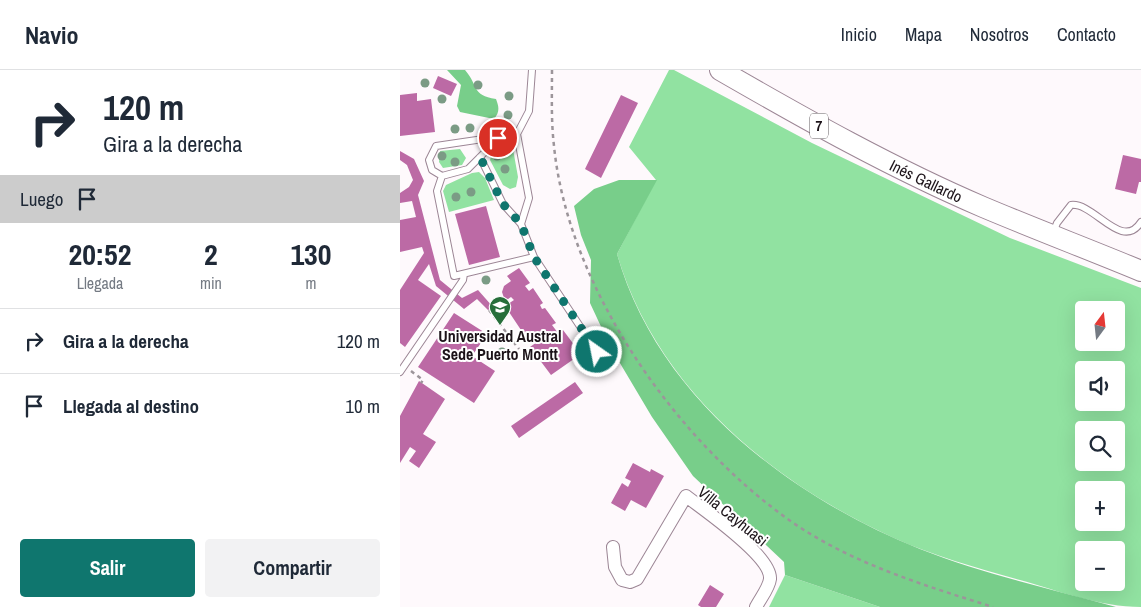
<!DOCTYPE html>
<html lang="es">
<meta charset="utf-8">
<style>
body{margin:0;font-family:"Archivo Narrow",sans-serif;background:#f2f2f3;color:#1f2937;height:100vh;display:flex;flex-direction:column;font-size:19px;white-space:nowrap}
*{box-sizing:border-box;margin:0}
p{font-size:16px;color:#747a83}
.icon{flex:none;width:28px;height:28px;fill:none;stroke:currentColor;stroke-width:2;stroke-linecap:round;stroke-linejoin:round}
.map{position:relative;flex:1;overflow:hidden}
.sheet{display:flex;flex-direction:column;background:#fff;width:400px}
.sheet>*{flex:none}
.guide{background:#fff;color:#1f2937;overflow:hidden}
.needle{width:32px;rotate:15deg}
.controls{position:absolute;left:675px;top:231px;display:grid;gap:10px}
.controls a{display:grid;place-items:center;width:50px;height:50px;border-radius:5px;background:#fff;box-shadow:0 5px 20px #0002;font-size:25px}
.pin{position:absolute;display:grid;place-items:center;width:42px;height:42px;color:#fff;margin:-21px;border:2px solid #fff;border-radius:50%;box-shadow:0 1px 5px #0007}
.me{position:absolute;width:55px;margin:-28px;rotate:327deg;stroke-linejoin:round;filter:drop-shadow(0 0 4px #0008)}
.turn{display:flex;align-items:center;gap:18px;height:105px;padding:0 20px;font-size:22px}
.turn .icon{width:65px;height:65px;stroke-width:2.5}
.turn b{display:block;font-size:35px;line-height:42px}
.then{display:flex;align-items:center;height:48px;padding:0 20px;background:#0003;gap:10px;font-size:19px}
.eta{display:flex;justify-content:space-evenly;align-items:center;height:85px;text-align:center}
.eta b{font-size:30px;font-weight:700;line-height:35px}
.button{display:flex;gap:10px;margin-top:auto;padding:10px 20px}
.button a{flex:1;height:58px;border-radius:5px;background:#0f766e;color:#fff;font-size:20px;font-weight:700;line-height:58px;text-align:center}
.button a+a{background:#f2f2f3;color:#1f2937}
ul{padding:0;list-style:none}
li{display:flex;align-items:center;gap:15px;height:65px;padding:0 20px;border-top:1px solid #e0e1e3}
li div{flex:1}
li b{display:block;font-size:19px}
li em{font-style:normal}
header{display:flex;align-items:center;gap:30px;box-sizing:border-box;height:70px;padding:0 25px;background:#fff;border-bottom:1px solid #e0e1e3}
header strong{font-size:24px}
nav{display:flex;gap:28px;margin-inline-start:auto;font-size:18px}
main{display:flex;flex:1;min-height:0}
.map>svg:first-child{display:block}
</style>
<header>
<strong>Navio</strong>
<nav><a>Inicio</a><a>Mapa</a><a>Nosotros</a><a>Contacto</a></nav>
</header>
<main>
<section class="sheet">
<div class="guide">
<div class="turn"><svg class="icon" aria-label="right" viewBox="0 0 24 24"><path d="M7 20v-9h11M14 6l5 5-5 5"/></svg><div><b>120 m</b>Gira a la derecha</div></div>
<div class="then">Luego<svg class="icon" aria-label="arrive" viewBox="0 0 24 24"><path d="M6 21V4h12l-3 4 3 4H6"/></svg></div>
</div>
<div class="eta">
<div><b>20:52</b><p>Llegada</p></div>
<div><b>2</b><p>min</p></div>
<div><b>130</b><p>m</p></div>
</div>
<ul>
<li><svg class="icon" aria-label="right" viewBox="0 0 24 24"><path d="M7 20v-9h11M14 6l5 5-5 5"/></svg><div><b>Gira a la derecha</b></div><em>120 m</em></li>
<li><svg class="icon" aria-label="arrive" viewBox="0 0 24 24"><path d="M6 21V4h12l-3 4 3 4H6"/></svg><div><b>Llegada al destino</b></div><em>10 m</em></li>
</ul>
<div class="button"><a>Salir</a><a>Compartir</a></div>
</section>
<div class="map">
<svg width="741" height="537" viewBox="0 0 741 537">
<rect width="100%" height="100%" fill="#fef9fc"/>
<!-- green -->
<path fill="#91e2a1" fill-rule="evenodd" d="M269,0H274L412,73L610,168L741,218V537C700,537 659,521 620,510C577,498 534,486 494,468C371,412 256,317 217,184L256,110L229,77ZM684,240H716V272H684ZM684,300H716V332H684ZM684,360H716V392H684ZM684,420H716V452H684ZM684,480H716V512H684Z
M106,75L113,79L118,107L116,117L110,119L103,115L90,90L92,82Z
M60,79L66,88L62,95L43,98L39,92L40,81Z
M79,102L85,108L94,130L49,142L43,121L46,115L72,103Z
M385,505L480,537H369Z"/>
<!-- forest -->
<path fill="#78ce8a" d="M47,0H65C79,16 71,25 96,29C99,37 100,42 94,49L60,42L57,36L61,15Z
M219,110H257L217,184C257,326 388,426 520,479C583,504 651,519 716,537H480L385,505L384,492L293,406L252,347L211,278L190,233L191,190L181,165L174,136L194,119Z"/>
<!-- building -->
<path fill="#bc6aa5" d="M38,6L57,14L51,26L33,18Z
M17,23V31L31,29L35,62L0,66V25Z
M221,25L238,33L201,108L185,99Z
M0,81L14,89L24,111L18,125L40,210L62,228L78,220L93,237L88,240L77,229L64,239L36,216L29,194L18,210L41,226L5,277L0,273V220L24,183L22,177L0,182V150L16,147L12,131L0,133V123L9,117L13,110L7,95L0,90Z
M723,85L741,89V112H739L736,124L715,119Z
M86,136L100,187L69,195L55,144Z
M119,198L130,213L125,216L129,221L133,218L143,233L140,235L142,239L145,238L156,253L152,255L158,263L163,260L181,284L151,305L130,277L137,272L134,268L129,272L105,236L114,230L111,227L105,231L102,222L104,216L111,211L107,206Z
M54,243L87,264L72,286L95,301L74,333L18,297Z
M19,311L45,329L23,364L36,372L19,398L9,391L16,381L10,377L0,393V346Z
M175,312L183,323L119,368L111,356Z
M233,393L250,402L251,399L264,406L246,438L231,430L225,441L211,433L222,413L228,417L231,411L225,408Z
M310,515L324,524L316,537H301L298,535Z"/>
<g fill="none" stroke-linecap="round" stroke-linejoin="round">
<!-- service casing -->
<g stroke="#9c8695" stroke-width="8">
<path id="service" d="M117,64L129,128L121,154
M99,68L68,99L42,106L32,100L29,90L36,76L117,64L129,41L132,0
M80,87L103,134L121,154L134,187L197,282
M42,106L37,121L54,206L134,187
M653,163L657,153L671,135C694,132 722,182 741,152
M0,302L63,210L64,204"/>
</g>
<!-- minor casing -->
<g stroke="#9c8695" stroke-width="14">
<path id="minor" d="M213,477L215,497L222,510L230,512L237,509L286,426C304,440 372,486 370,509C369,518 360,529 356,537"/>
</g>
<!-- trunk casing -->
<g stroke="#9c8695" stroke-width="22">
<g id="trunk">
<path id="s1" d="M320,0C405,49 492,98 583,137C635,159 688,179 741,201"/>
</g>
</g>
<!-- path -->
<path stroke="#9c959a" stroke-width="2.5" stroke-dasharray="4 4" stroke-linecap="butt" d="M152,0C152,25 151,51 154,76C168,217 275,369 389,450C450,493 523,515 593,537
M89,240L119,279
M11,301L23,310L21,313"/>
<!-- service -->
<use href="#service" stroke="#fff" stroke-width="6"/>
<!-- minor -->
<use href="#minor" stroke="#fff" stroke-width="12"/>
<!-- trunk -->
<use href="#trunk" stroke="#fff" stroke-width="20"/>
</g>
<!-- trees -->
<g fill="#7b9b85">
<circle cx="25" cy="13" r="4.5"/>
<circle cx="78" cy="15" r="4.5"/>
<circle cx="109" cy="26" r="4.5"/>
<circle cx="42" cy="29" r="4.5"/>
<circle cx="108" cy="45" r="4.5"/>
<circle cx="70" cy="58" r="4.5"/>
<circle cx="55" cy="59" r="4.5"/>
<circle cx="108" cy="80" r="4.5"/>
<circle cx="42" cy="86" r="4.5"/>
<circle cx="97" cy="86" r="4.5"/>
<circle cx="55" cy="92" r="4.5"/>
<circle cx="105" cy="99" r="4.5"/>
<circle cx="71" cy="122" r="4.5"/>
<circle cx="56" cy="127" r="4.5"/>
<circle cx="86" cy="210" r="4.5"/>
<circle cx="97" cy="268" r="4.5"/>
<circle cx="102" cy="282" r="4.5"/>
</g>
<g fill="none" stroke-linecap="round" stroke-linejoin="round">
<!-- route -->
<path stroke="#0f766e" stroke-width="9" stroke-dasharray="0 16.2" d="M98,68L80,87L103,134L121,154L134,187L197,282"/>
</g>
<!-- icons -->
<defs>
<g id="university-pin" transform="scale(1.125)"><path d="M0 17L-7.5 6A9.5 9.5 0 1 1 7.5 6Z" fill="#276e3a" stroke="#fff"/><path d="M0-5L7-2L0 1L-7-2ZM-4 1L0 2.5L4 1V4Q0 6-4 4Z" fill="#fff"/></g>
</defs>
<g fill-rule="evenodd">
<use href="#university-pin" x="100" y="237"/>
</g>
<g text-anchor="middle" stroke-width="4" stroke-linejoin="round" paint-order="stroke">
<!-- shield labels -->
<rect fill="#fff" stroke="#605a5e" stroke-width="1" x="410" y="43.5" width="18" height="25" rx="4"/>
<g font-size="15" font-weight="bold" fill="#1c1319">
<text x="419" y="61">7</text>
</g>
<!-- street labels -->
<g font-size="16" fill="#1c1319" stroke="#fff">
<text dy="6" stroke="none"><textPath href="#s1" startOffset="234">Inés Gallardo</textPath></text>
<text transform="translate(333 446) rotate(39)" y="6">Villa Cayhuasi</text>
</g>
<!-- poi labels -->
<g font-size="16" font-weight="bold" fill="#1c1319" stroke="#fff">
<text x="100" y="272">Universidad Austral<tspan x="100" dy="18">Sede Puerto Montt</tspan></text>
</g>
</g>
</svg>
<div class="controls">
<a><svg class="needle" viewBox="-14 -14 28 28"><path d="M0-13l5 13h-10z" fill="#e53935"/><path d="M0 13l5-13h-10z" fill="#747a83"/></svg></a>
<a><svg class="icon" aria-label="sound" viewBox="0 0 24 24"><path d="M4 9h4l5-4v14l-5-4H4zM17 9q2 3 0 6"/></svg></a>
<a><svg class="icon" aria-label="search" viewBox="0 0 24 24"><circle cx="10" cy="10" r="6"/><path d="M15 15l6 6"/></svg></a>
<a>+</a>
<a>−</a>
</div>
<div class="pin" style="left:98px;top:68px;background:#d93025"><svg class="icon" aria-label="arrive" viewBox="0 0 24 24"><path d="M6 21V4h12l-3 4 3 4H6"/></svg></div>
<svg class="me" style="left:197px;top:282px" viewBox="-20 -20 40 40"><circle r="17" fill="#0f766e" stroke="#fff" stroke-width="3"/><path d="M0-11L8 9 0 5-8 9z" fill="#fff"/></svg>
</div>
</main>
